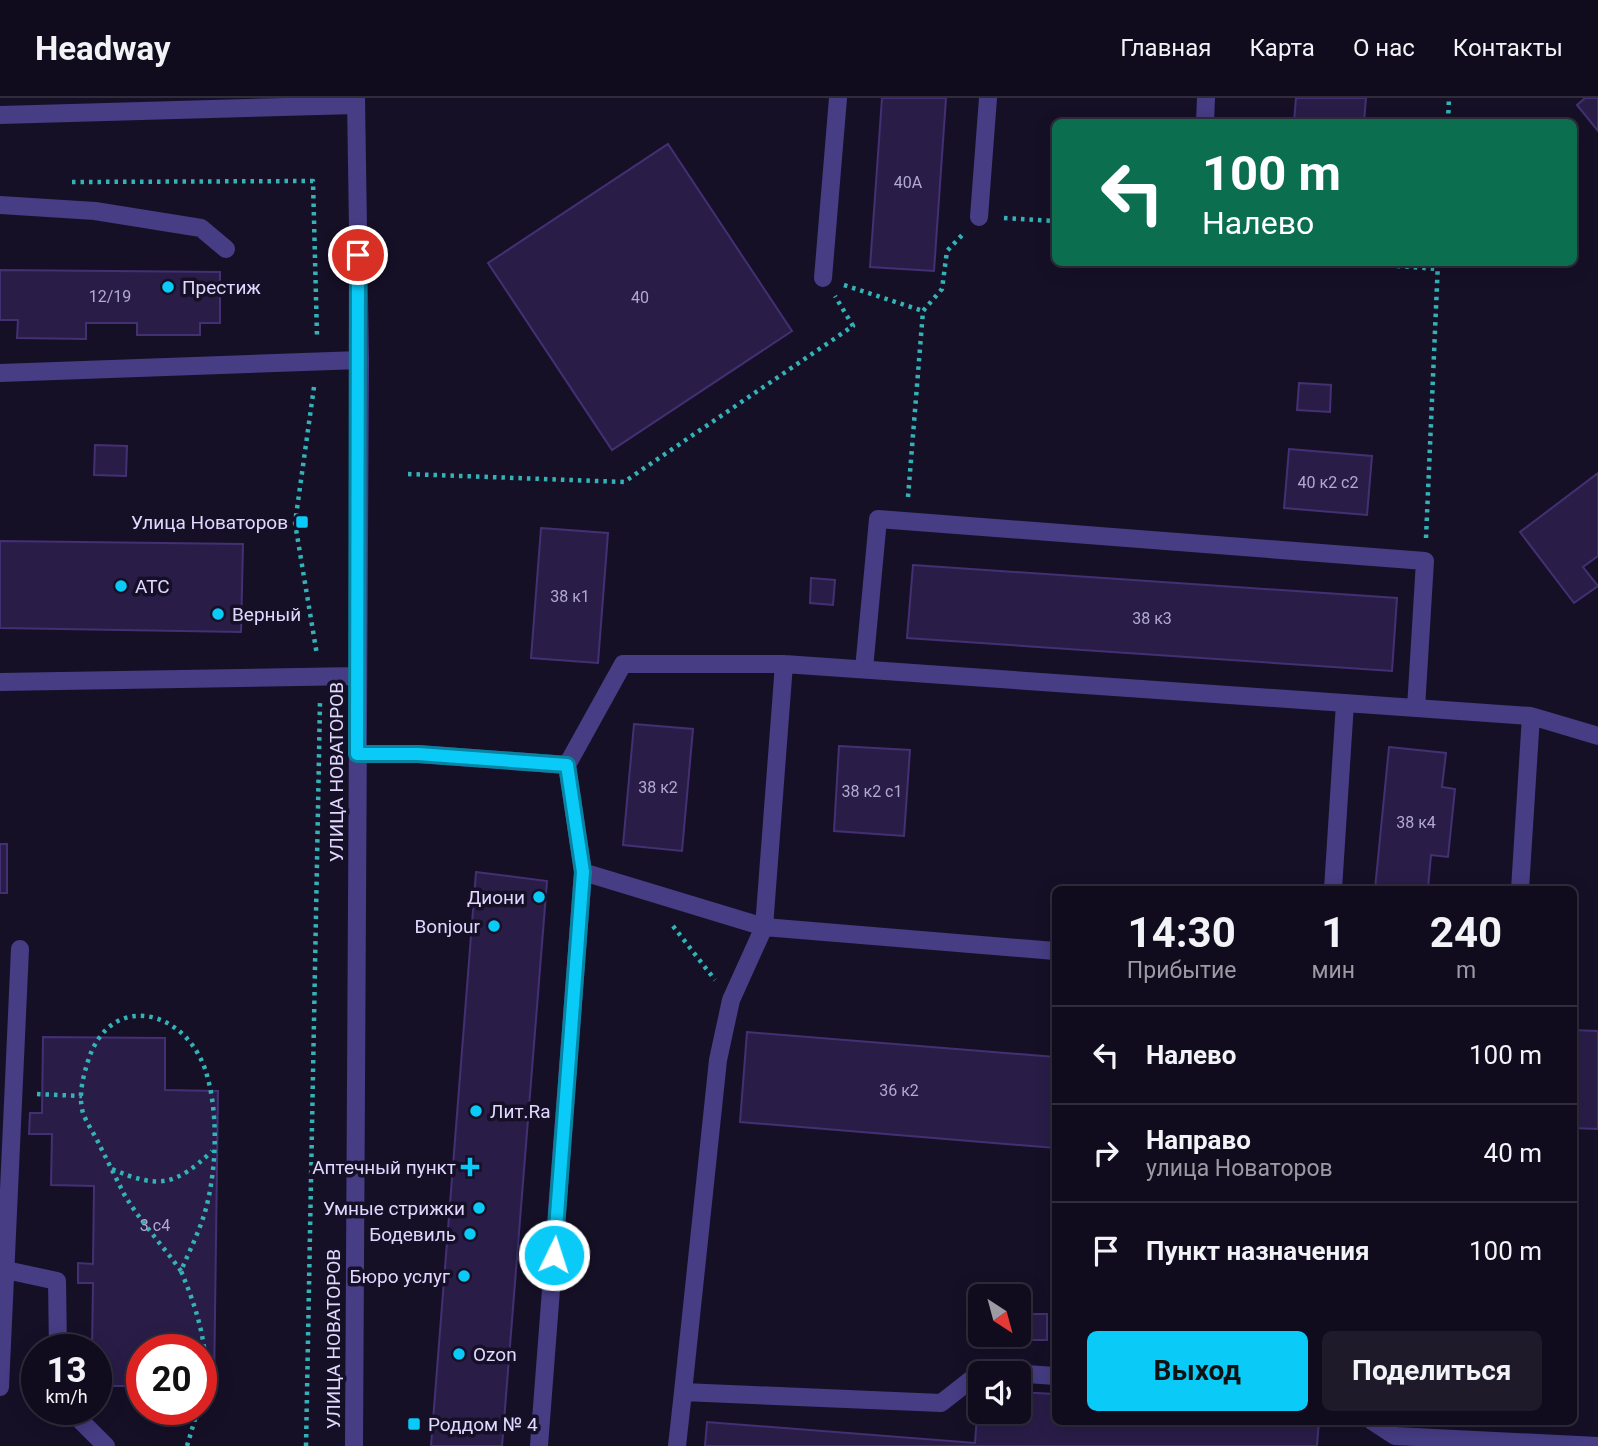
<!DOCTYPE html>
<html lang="ru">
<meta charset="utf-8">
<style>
body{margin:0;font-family:Roboto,sans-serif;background:#1e1a2a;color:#f1f3f6;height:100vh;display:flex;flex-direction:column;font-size:26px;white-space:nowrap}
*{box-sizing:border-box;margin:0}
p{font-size:23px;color:#9c9ba4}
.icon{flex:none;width:38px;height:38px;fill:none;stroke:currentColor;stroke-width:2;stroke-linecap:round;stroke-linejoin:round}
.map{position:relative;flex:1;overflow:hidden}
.panel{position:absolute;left:1052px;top:788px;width:525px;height:539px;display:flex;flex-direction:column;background:#100c1d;border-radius:10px;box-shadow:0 4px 18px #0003,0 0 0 2px #302c3b}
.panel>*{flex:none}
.banner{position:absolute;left:1052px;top:21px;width:525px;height:147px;border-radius:10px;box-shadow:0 4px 18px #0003,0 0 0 2px #302c3b;background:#0b6e4f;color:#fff;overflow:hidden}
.needle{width:46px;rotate:144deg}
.controls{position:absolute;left:968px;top:1186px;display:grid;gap:14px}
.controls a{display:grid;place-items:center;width:63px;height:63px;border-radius:10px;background:#100c1d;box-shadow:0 4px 18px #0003,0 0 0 2px #302c3b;font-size:35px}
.speed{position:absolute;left:21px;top:1236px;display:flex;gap:14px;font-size:35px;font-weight:700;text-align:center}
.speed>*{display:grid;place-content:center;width:91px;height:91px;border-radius:50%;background:#100c1d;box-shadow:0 4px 18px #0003,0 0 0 2px #302c3b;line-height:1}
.speed small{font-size:18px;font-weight:400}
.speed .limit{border:10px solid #d22;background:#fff;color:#111}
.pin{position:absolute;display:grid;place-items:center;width:60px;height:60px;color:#fff;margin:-30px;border:4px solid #fff;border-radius:50%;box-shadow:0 2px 7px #0007}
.me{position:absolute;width:77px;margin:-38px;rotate:4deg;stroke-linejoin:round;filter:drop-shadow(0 0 5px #0008)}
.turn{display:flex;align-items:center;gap:24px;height:147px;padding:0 35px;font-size:32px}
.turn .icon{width:91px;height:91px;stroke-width:2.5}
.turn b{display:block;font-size:49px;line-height:60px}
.eta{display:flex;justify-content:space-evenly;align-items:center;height:119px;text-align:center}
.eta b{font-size:42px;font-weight:700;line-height:49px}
.cta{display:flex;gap:14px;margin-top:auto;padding:14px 35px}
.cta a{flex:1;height:80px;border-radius:10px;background:#0acbf8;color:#111;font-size:28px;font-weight:700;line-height:80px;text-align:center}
.cta a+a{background:#1e1a2a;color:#f1f3f6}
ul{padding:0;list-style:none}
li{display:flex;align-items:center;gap:21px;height:98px;padding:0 35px;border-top:2px solid #302c3b}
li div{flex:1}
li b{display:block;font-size:26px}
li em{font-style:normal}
header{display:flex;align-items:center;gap:42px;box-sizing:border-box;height:98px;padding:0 35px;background:#100c1d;border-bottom:2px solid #302c3b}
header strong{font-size:33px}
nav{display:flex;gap:38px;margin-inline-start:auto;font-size:24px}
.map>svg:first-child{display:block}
</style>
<header>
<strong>Headway</strong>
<nav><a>Главная</a><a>Карта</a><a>О нас</a><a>Контакты</a></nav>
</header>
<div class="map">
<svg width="1598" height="1348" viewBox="0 0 1598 1348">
<rect width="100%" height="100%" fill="#161027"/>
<!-- building -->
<path fill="#291d48" stroke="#433073" stroke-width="2" d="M882,0H946L934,173L870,169Z
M1296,0H1366L1364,24H1294Z
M1585,0H1598V33L1577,7Z
M668,46L792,233L612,352L488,165Z
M0,172L220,174V225H200V237H137V225H86V241L17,240L18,222H0Z
M1299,285L1331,287L1330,314L1297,312Z
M95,347L127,348L126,378L94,377Z
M1289,351L1372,358L1367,417L1284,410Z
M1598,375V458L1583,469L1598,488L1574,505L1520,434Z
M541,430L608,435L598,565L531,560Z
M0,443L243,446L241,534L0,530Z
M913,467L1397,500L1392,573L907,540Z
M811,480L835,482L833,507L810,505Z
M634,626L693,631L682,753L623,747Z
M839,648L910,652L904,738L834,733Z
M1389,649L1446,655L1442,689L1455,691L1448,759L1431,757L1428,790L1441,791H1375Z
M0,746H7V795H0Z
M476,774L547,783L502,1348H431Z
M1573,932L1598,933V1031L1573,1030Z
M747,934L1055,959V1050L740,1024Z
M43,939L165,940V992L218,993L214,1289H201V1251H142V1288H96V1251H92L93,1185H78V1165L93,1166L94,1088L51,1087L52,1036H29L30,1015H42Z
M1021,1216H1047V1242H1021Z
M979,1291L980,1314H1018V1294L1055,1296V1323H1319L1317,1348H705L707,1324L975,1345Z"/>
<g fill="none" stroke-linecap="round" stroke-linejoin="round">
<!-- path -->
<path stroke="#33b3b7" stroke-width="4.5" stroke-dasharray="3.5 5" stroke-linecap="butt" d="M1448,24L1449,0
M72,84L313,83L317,238
M1004,120L1055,123
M1346,164L1437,171
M844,187L923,213
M314,289L295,425L317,557
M408,376L624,384L853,228L835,198
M908,399L923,213L942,191L947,153L964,135
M1426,440L1438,164
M673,828L715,882
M37,996L82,998
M112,1071C158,1091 176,1088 212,1053
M181,1173C163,1148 140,1123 124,1096C116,1080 108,1064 100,1048C95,1037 87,1026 83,1015C78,998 83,979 88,963C110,893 184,911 205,971C219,1012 217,1072 205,1114C199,1134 189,1154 181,1173C197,1211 213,1258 201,1299
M187,1348L198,1311
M306,1348L320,604"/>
<!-- minor -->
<path stroke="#463d85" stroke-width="18" d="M0,17L356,7
M1205,24L1206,0
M0,107L95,113L201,130L226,151
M979,119L988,0
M823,180L838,0
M0,275L360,262
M784,566L764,829L1055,853
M864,571L878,421L1425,463L1416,610
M0,584L358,578
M1531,618L1598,638
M357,656H418L567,667L623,566H784L1531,618L1520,791
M583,774L764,829L731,902L718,962L683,1294
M1333,791L1345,605
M6,1172L57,1183L58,1251
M0,1289L20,851
M69,1311L106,1348
M1372,1323L1395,1338L1598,1348
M354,1348L360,262L356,0
M539,1348L583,774L567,667
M677,1348L683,1294L941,1305L982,1273L1055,1278"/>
</g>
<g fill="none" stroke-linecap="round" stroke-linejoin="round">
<!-- route casing -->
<g stroke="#0684a1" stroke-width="18">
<path id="route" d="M358,157L357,656H418L567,667L583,774L554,1157"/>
</g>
<!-- route -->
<use href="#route" stroke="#0acbf8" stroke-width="12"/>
</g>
<!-- markers -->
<g fill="#0acbf8" stroke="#161027" stroke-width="2.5">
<circle cx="168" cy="189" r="7"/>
<rect x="295" y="417" width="14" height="14" rx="3.5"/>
<circle cx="121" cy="488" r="7"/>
<circle cx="218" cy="516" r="7"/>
<circle cx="539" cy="799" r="7"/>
<circle cx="494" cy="828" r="7"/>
<circle cx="476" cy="1013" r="7"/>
<path d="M466.5 1058.5h7v7h7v7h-7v7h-7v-7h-7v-7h7z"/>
<circle cx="479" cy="1110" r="7"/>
<circle cx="470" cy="1136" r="7"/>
<circle cx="464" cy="1178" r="7"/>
<circle cx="459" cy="1256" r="7"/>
<rect x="407" y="1319" width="14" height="14" rx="3.5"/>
</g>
<g text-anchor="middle" stroke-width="7" stroke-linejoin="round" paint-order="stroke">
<!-- number labels -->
<g font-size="16" fill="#b2a9d0">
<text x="908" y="90">40А</text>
<text x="110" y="204">12/19</text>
<text x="640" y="205">40</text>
<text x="1328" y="390">40 к2 с2</text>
<text x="570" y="504">38 к1</text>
<text x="1152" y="526">38 к3</text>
<text x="658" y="695">38 к2</text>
<text x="872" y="699">38 к2 с1</text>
<text x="1416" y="730">38 к4</text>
<text x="899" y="998">36 к2</text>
<text x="155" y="1133">3 с4</text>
</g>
<!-- poi labels -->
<g font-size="19" fill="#e0d8fe" stroke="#161027" text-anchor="end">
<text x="182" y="196" text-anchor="start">Престиж</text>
<text x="288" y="431">Улица Новаторов</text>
<text x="135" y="495" text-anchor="start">АТС</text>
<text x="232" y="523" text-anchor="start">Верный</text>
<text x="525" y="806">Диони</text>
<text x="480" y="835">Bonjour</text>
<text x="490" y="1020" text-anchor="start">Лит.Ra</text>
<text x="456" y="1076">Аптечный пункт</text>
<text x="465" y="1117">Умные стрижки</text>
<text x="456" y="1143">Бодевиль</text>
<text x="450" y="1185">Бюро услуг</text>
<text x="473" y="1263" text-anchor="start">Ozon</text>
<text x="428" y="1333" text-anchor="start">Роддом № 4</text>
</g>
<!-- street labels -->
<g font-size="19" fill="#e0d8fe" stroke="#161027">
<text transform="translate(336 674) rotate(-90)" y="7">УЛИЦА НОВАТОРОВ</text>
<text transform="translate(333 1241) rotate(-90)" y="7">УЛИЦА НОВАТОРОВ</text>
</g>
</g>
</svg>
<div class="controls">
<a><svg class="needle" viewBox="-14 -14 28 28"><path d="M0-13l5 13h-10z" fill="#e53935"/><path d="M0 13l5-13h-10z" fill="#9c9ba4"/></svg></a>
<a><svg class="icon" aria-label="sound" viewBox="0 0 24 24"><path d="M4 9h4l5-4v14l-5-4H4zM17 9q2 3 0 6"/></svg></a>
</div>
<div class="speed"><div>13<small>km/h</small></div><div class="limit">20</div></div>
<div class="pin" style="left:358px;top:157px;background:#d93025"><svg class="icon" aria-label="arrive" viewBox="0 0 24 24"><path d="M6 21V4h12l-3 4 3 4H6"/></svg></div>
<svg class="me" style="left:554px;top:1157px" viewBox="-20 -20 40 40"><circle r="17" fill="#0acbf8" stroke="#fff" stroke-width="3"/><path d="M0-11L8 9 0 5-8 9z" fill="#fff"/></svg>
<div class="banner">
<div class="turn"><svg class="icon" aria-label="left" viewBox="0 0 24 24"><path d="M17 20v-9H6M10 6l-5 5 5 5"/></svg><div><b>100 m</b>Налево</div></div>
</div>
<section class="panel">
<div class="eta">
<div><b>14:30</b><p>Прибытие</p></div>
<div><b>1</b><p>мин</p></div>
<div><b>240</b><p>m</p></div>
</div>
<ul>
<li><svg class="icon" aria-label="left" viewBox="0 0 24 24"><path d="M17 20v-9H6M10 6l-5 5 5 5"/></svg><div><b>Налево</b></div><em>100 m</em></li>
<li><svg class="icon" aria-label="right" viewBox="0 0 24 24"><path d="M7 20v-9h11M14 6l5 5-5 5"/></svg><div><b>Направо</b><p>улица Новаторов</p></div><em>40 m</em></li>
<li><svg class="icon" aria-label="arrive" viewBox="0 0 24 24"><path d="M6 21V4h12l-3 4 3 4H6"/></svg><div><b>Пункт назначения</b></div><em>100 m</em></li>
</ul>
<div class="cta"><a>Выход</a><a>Поделиться</a></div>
</section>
</div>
